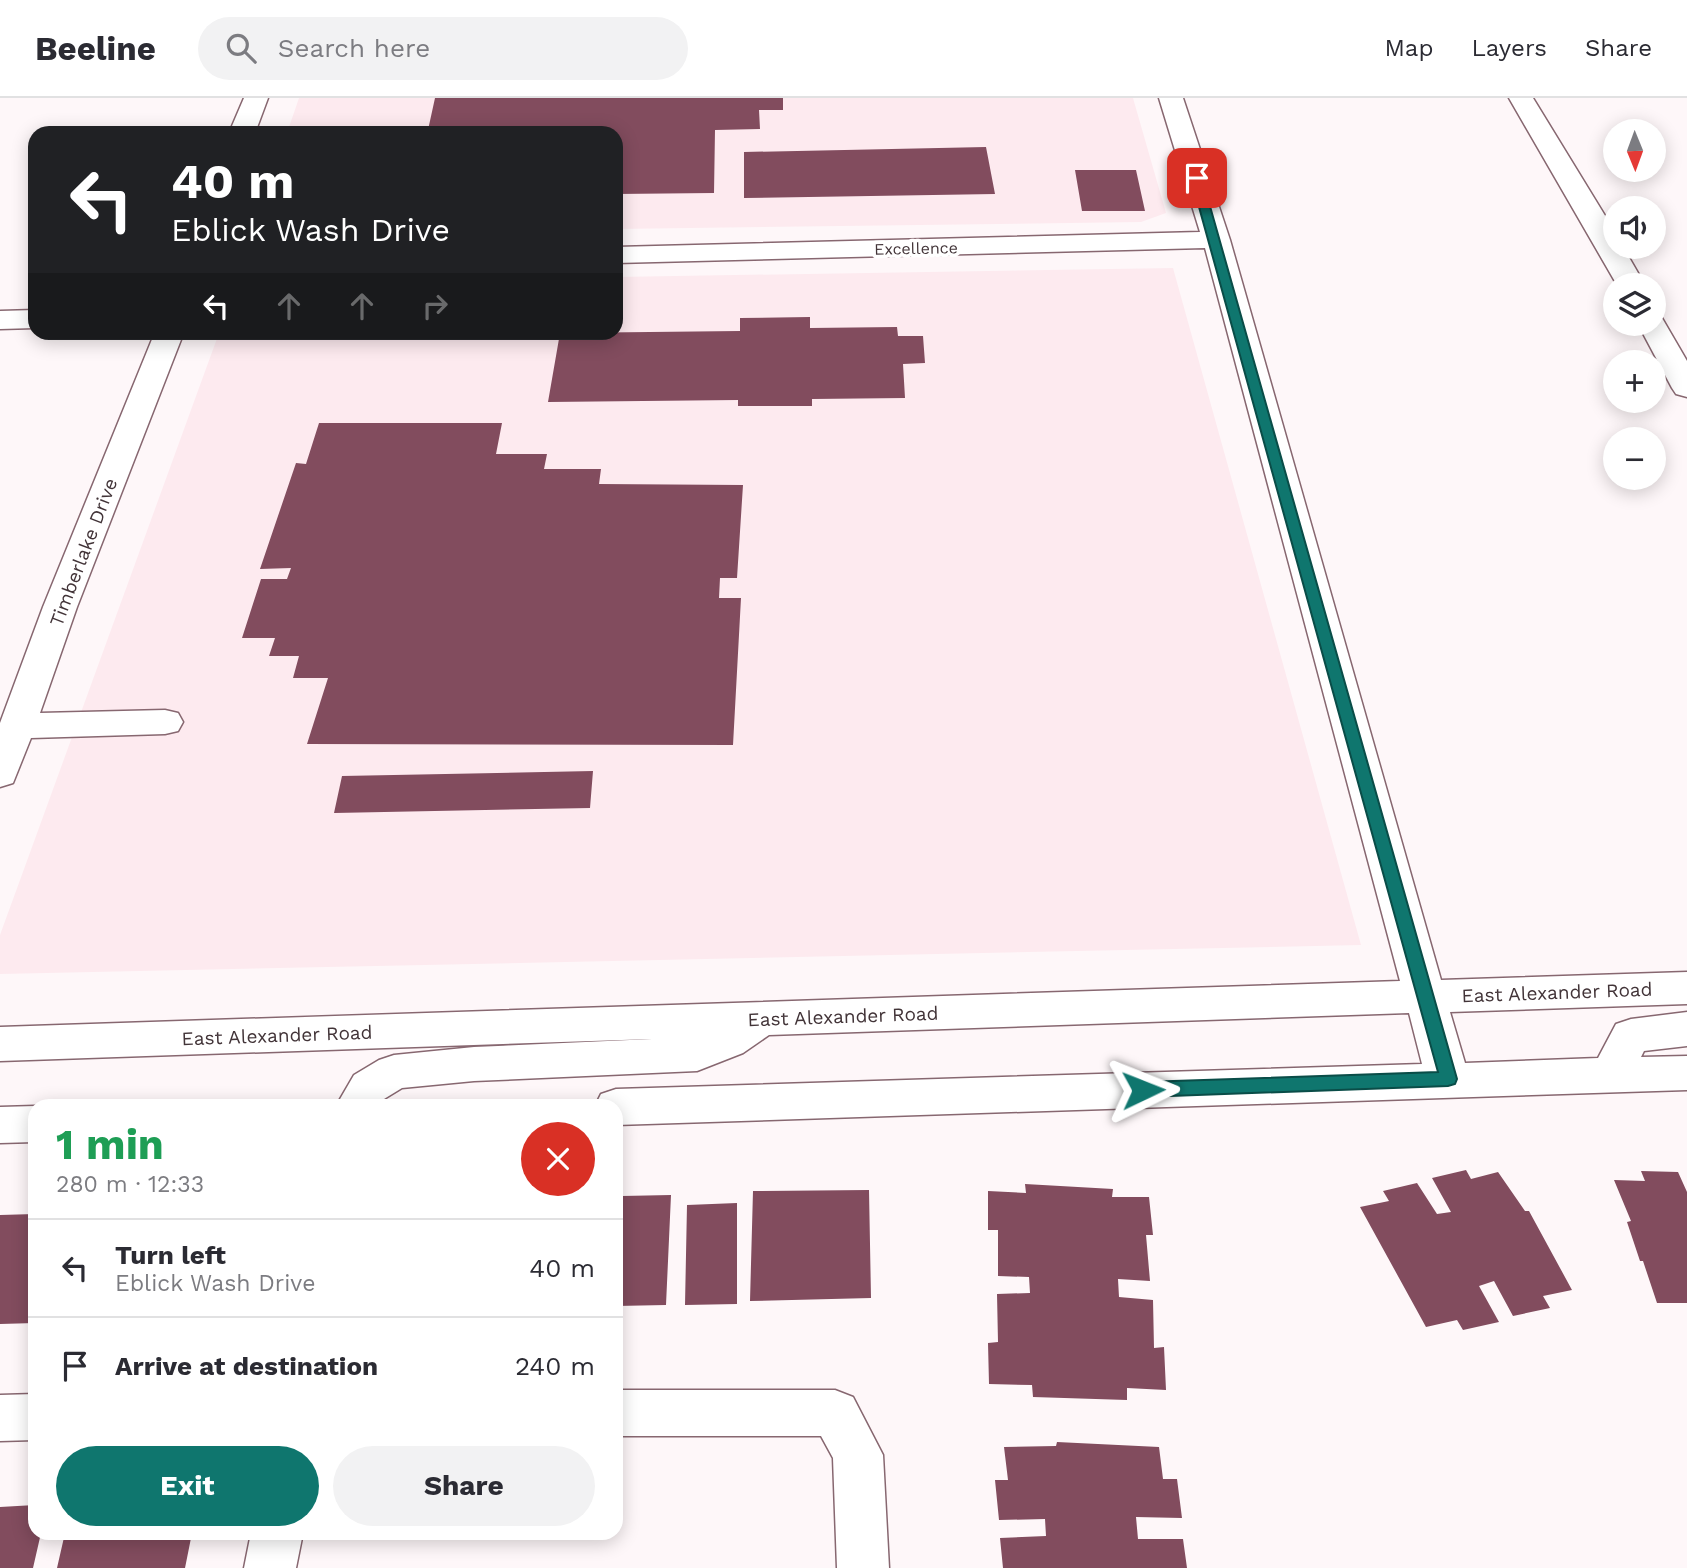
<!DOCTYPE html>
<meta charset="utf-8">
<style>
body{margin:0;font-family:"Work Sans",sans-serif;background:#f2f2f3;color:#2b2b33;height:100vh;display:flex;flex-direction:column;font-size:26px;white-space:nowrap}
*{box-sizing:border-box;margin:0}
p{font-size:23px;color:#7c7c81}
.icon{flex:none;width:38px;height:38px;fill:none;stroke:currentColor;stroke-width:2;stroke-linecap:round;stroke-linejoin:round}
.map{position:relative;flex:1;overflow:hidden}
.drawer{position:absolute;left:28px;top:1001px;width:595px;height:441px;display:flex;flex-direction:column;background:#fff;border-radius:21px;box-shadow:0 4px 18px #0003}
.drawer>*{flex:none}
.hud{position:absolute;left:28px;top:28px;width:595px;height:214px;border-radius:21px;box-shadow:0 4px 18px #0003;background:#202124;color:#fff;overflow:hidden}
.needle{width:46px;rotate:179deg}
.tools{position:absolute;left:1603px;top:21px;display:grid;gap:14px}
.tools a{display:grid;place-items:center;width:63px;height:63px;border-radius:50%;background:#fff;box-shadow:0 4px 18px #0003;font-size:35px}
.pin{position:absolute;display:grid;place-items:center;width:60px;height:60px;color:#fff;margin:-30px;border-radius:14px;box-shadow:0 4px 10px #0006}
.me{position:absolute;width:77px;margin:-38px;rotate:88deg;stroke-linejoin:round;filter:drop-shadow(0 0 5px #0008)}
.turn{display:flex;align-items:center;gap:24px;height:147px;padding:0 28px;font-size:32px}
.turn .icon{width:91px;height:91px;stroke-width:2.5}
.turn b{display:block;font-size:49px;line-height:60px}
.lanes{display:flex;align-items:center;height:66px;padding:0 28px;background:#0003;justify-content:center;gap:35px;direction:ltr}
.lanes .off{opacity:.35}
.round{display:grid;place-items:center;flex:none;width:74px;height:74px;border-radius:37px;background:#f2f2f3}
.headline{display:flex;align-items:center;justify-content:space-between;height:119px;padding:0 28px}
h1{font-size:42px;font-weight:700;line-height:52px;color:#1e9e55}
.button{display:flex;gap:14px;margin-top:auto;padding:14px 28px}
.button a{flex:1;height:80px;border-radius:42px;background:#0f766e;color:#fff;font-size:28px;font-weight:700;line-height:80px;text-align:center}
.button a+a{background:#f2f2f3;color:#2b2b33}
ul{padding:0;list-style:none}
li{display:flex;align-items:center;gap:21px;height:98px;padding:0 28px;border-top:2px solid #e1e1e2}
li div{flex:1}
li b{display:block;font-size:26px}
li em{font-style:normal}
header{display:flex;align-items:center;gap:42px;box-sizing:border-box;height:98px;padding:0 35px;background:#fff;border-bottom:2px solid #e1e1e2}
header strong{font-size:33px}
nav{display:flex;gap:38px;margin-inline-start:auto;font-size:24px}
.search{width:490px;height:63px;background:#f2f2f3;display:flex;align-items:center;gap:18px;box-sizing:border-box;padding:0 24px;border-radius:38px;color:#7c7c81;font-size:26px}
.map>svg:first-child{display:block}
</style>
<header>
<strong>Beeline</strong>
<div class="search"><svg class="icon" aria-label="search" viewBox="0 0 24 24"><circle cx="10" cy="10" r="6"/><path d="M15 15l6 6"/></svg>Search here</div>
<nav><a>Map</a><a>Layers</a><a>Share</a></nav>
</header>
<div class="map">
<svg width="1687" height="1470" viewBox="0 0 1687 1470">
<rect width="100%" height="100%" fill="#fef7f9"/>
<!-- built -->
<path fill="#fdeaef" d="M299,0H1133L1166,115L1141,124L616,131V35H287Z
M1173,170L1361,847L0,876V837L219,235L616,234V179Z"/>
<!-- building -->
<path fill="#824c5e" d="M435,0H783V12H759L760,31L715,32L714,95L616,96V35H510L511,31L428,32Z
M986,49L995,96L744,100V54Z
M1075,72H1136L1145,113H1082Z
M810,219V230L897,229L898,238H923L925,265L903,266L905,300L812,301V308H738V302L548,304L560,235L740,233V220Z
M319,325H502L496,356H547L544,371H601L599,386L743,387L737,480H720L719,500H741L733,647L307,646L328,580H293L299,558H269L275,540H242L261,481H287L291,470L260,471L296,365L306,366Z
M593,673L590,710L334,715L342,678Z
M1466,1072L1471,1081L1498,1074L1525,1113H1529L1572,1192L1543,1198L1550,1210L1513,1218L1494,1183L1479,1188L1499,1224L1463,1232L1457,1222L1426,1229L1360,1109L1389,1103L1383,1093L1417,1085L1437,1116L1451,1114L1432,1080Z
M1641,1073L1678,1074L1687,1094V1205H1657L1643,1163H1640L1627,1124L1631,1123L1614,1082L1645,1083Z
M1025,1086L1113,1091L1112,1099H1149L1153,1137H1146L1150,1183L1118,1181L1119,1199L1153,1202L1154,1250L1164,1249L1166,1292L1127,1290V1302L1033,1299L1032,1287L989,1286L988,1245L998,1244L997,1196L1030,1195L1029,1179L998,1178V1132H988V1093L1026,1095Z
M869,1092L871,1200L750,1203L753,1093Z
M671,1097L666,1207L616,1208L622,1098Z
M737,1105V1206L685,1207L687,1107Z
M35,1116V1225L0,1226V1117Z
M1057,1344L1159,1349L1163,1381H1177L1182,1420L1136,1419L1138,1441H1183L1187,1470H1003L1000,1440L1046,1438L1045,1421L999,1422L995,1382H1008L1004,1349L1056,1348Z
M35,1407V1435H41L33,1470H0V1409Z
M65,1435H192L185,1470H57Z"/>
<g fill="none" stroke-linecap="round" stroke-linejoin="round">
<!-- minor casing -->
<g stroke="#876770" stroke-width="3">
<path id="minor" d="M244,0H268L255,35H229Z
M1159,0H1183L1230,142L1441,882L1687,874V906L1450,914L1465,965L1598,960L1616,926L1631,921L1687,914V948L1644,953L1641,959L1687,958V992L616,1027V1008H595L601,996L616,991L1422,966L1409,915L769,937L743,955L697,973L474,983L402,990L384,1001L381,1008H336L354,977L379,962L394,957L474,949L652,941L0,963V929L1400,883L1205,150L616,165V149L1200,134Z
M1509,0H1533L1615,134V149H1623L1645,187H1617Z
M35,212V230L0,231V213Z
M1654,218L1662,220L1687,263V299L1676,296L1672,290L1638,226H1654Z
M155,234H184L77,509L40,615L165,612L178,615L183,624L178,633L165,636L31,640L13,685L0,689V625L43,509Z
M35,1008V1044L0,1045V1009Z
M616,1292H835L853,1299L883,1357L889,1470H837L833,1360L821,1338H616Z
M35,1296V1342L0,1343V1297Z
M251,1435H303L296,1470H244Z"/>
</g>
<!-- minor -->
<use href="#minor" fill="#fff" fill-rule="evenodd"/>
</g>
<!-- route -->
<path fill="#0f766e" stroke="#0a4d48" stroke-width="2" d="M1193,78L1202,80L1457,981L1455,986L1448,988L1143,999L1137,997L1134,992L1137,986L1143,984L1438,974L1191,80Z"/>
<g text-anchor="middle" stroke-width="7" stroke-linejoin="round" paint-order="stroke">
<!-- far-street labels -->
<g font-size="16" fill="#423438" stroke="#fff">
<text transform="translate(916 150) rotate(-1)" y="6">Excellence</text>
</g>
<!-- street labels -->
<g font-size="19" fill="#423438" stroke="#fff">
<text transform="translate(83 454) rotate(-69)" y="7">Timberlake Drive</text>
<text transform="translate(1557 894) rotate(-2)" y="7">East Alexander Road</text>
<text transform="translate(843 918) rotate(-2)" y="7">East Alexander Road</text>
<text transform="translate(277 937) rotate(-2)" y="7">East Alexander Road</text>
</g>
</g>
</svg>
<div class="tools">
<a><svg class="needle" viewBox="-14 -14 28 28"><path d="M0-13l5 13h-10z" fill="#e53935"/><path d="M0 13l5-13h-10z" fill="#7c7c81"/></svg></a>
<a><svg class="icon" aria-label="sound" viewBox="0 0 24 24"><path d="M4 9h4l5-4v14l-5-4H4zM17 9q2 3 0 6"/></svg></a>
<a><svg class="icon" aria-label="layers" viewBox="0 0 24 24"><path d="M12 4l9 5-9 5-9-5zM3 14l9 5 9-5"/></svg></a>
<a>+</a>
<a>−</a>
</div>
<div class="pin" style="left:1197px;top:80px;background:#d93025"><svg class="icon" aria-label="arrive" viewBox="0 0 24 24"><path d="M6 21V4h12l-3 4 3 4H6"/></svg></div>
<svg class="me" style="left:1143px;top:992px" viewBox="-20 -20 40 40"><path d="M0-17L14 15 0 8-14 15z" fill="#0f766e" stroke="#fff" stroke-width="4"/></svg>
<div class="hud">
<div class="turn"><svg class="icon" aria-label="left" viewBox="0 0 24 24"><path d="M17 20v-9H6M10 6l-5 5 5 5"/></svg><div><b>40 m</b>Eblick Wash Drive</div></div>
<div class="lanes"><svg class="icon" aria-label="left" viewBox="0 0 24 24"><path d="M17 20v-9H6M10 6l-5 5 5 5"/></svg><svg class="icon off" aria-label="ahead" viewBox="0 0 24 24"><path d="M12 20V5M6 11l6-6 6 6"/></svg><svg class="icon off" aria-label="ahead" viewBox="0 0 24 24"><path d="M12 20V5M6 11l6-6 6 6"/></svg><svg class="icon off" aria-label="right" viewBox="0 0 24 24"><path d="M7 20v-9h11M14 6l5 5-5 5"/></svg></div>
</div>
<section class="drawer">
<div class="headline"><div><h1>1 min</h1><p>280 m · 12:33</p></div><a class="round" style="background:#d93025;color:#fff"><svg class="icon" aria-label="close" viewBox="0 0 24 24"><path d="M6 6l12 12M18 6L6 18"/></svg></a></div>
<ul>
<li><svg class="icon" aria-label="left" viewBox="0 0 24 24"><path d="M17 20v-9H6M10 6l-5 5 5 5"/></svg><div><b>Turn left</b><p>Eblick Wash Drive</p></div><em>40 m</em></li>
<li><svg class="icon" aria-label="arrive" viewBox="0 0 24 24"><path d="M6 21V4h12l-3 4 3 4H6"/></svg><div><b>Arrive at destination</b></div><em>240 m</em></li>
</ul>
<div class="button"><a>Exit</a><a>Share</a></div>
</section>
</div>
